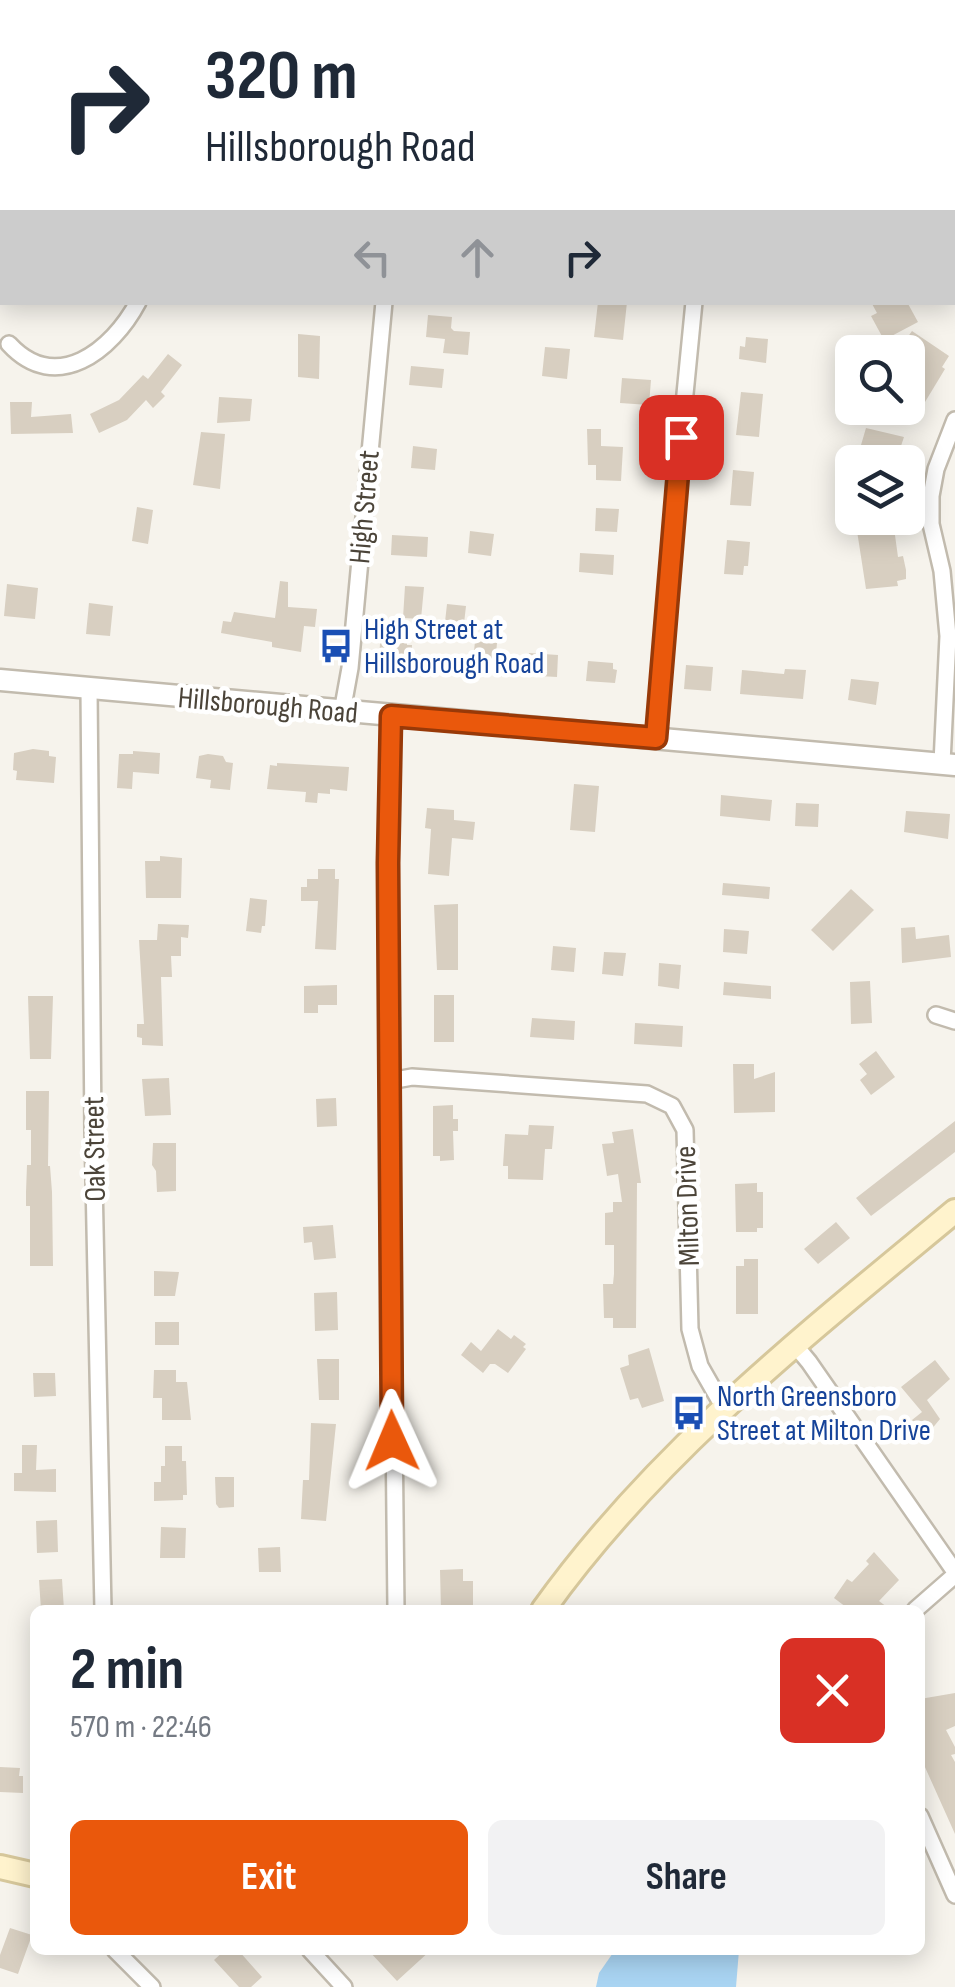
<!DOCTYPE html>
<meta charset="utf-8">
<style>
body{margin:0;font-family:"Sofia Sans Condensed",sans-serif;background:#f2f2f3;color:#1f2937;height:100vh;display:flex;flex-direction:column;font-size:38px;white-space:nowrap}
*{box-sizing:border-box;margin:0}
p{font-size:32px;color:#747a83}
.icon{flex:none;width:55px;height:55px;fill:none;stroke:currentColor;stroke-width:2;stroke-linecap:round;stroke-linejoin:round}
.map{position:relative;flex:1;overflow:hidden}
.panel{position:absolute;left:30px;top:1605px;width:895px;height:350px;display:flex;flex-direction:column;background:#fff;border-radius:15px;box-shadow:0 5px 25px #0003}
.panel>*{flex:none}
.guide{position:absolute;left:0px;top:0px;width:955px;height:305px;box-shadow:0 5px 25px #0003;background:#fff;color:#1f2937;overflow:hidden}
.tools{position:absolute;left:835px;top:335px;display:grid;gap:20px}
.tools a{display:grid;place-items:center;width:90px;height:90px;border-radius:15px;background:#fff;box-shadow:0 5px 25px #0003;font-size:50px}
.pin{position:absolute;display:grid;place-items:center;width:85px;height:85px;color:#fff;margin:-42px;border-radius:20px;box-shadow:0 5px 15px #0006}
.me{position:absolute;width:110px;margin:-55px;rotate:359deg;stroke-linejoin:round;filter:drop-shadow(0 0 8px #0008)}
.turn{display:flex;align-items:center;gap:35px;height:210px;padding:0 40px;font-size:45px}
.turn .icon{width:130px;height:130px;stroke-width:2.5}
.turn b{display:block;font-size:70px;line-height:85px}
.lanes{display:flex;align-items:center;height:95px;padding:0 40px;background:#0003;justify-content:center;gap:50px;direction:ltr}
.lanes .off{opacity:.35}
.round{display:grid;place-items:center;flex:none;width:105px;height:105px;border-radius:15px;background:#f2f2f3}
.overview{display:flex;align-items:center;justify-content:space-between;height:170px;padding:0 40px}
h1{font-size:60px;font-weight:700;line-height:75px}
.primary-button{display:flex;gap:20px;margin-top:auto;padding:20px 40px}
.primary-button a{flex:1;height:115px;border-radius:15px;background:#ea580c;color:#fff;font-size:40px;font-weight:700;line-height:115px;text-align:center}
.primary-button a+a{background:#f2f2f3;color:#1f2937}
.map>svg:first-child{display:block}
</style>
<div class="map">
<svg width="955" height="1987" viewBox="0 0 955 1987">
<rect width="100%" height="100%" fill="#f6f3ec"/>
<!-- water -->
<path fill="#a9d4f2" d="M615,1950H739L736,1987H596L599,1973Z"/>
<!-- building -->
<path fill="#d8cfc1" d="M598,302H627L623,340L594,337Z
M871,302H907L918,322L884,340L871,316L877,313Z
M428,315L452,317L451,328L454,331L470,332L468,355L443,353L445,339L426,337Z
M912,331L949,356L942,367L945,369L922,407L908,398V352H897Z
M298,334L320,336L319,379L298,377Z
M746,337L768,339L766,363L739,359L740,346L745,347Z
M545,347L570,349L567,379L542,376Z
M168,354L182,365L161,392L165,396L153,408L146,400L127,420L99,433L90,414L119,400L143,375L148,379Z
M411,366L444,369L442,388L409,385Z
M622,378L651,380L649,405L620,403Z
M741,392L763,394L759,437L736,435Z
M219,397L252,399L250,421L217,423Z
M10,402H32L31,417L71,414L73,433L11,434Z
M866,428L904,437L897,458L861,445Z
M587,429H601V446L623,447L621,481L596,480V465H588Z
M201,432L225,434L220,489L193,485Z
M413,446L437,449L435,470L411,468Z
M733,470L754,472L751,506L730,505Z
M137,507L153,510L148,544L132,541Z
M596,508L619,509L617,532L595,531Z
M855,518H886L888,529L894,528L898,557L903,556L906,570V579L897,581L898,586L866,589Z
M470,531L494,534L491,556L468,553Z
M392,535L428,537L427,557L391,555Z
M727,540L750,542L748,566H744L743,575L724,574Z
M580,553L614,555L613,575L579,572Z
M280,581L288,582V607L317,609L315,627L304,626L301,652L272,647V642L221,633L223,621L231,622L234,612L275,618Z
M7,584L38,588L35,619L4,616Z
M405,586L424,587L421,619L403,618Z
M89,603L113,606L110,636L86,634Z
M447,604L466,606L462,641L443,640Z
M387,638L407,639V645H412L411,666L379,664L380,643H387Z
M475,641L497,643L494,675L472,673Z
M529,653L558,655L557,677L522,675L523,662H528Z
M588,661L613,663V669L617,670L615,683L586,681Z
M686,665L713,667L711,691L684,689Z
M785,669L806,670L803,699L740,694L742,670L784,674Z
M851,679L879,682L876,705L848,700Z
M33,749L49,751V756L56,757L54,783L16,780L17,771L13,770L14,753Z
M133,751L160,753L159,774L133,772L132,789L117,788L119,754H133Z
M208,754L223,756L226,762L233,763L230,790L210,788L211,780L196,778L199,756Z
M277,763L349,767L347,791L330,789V794L318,793L317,803L305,802L306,792L267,789L270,765L277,766Z
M574,784L599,786L595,832L570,830Z
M721,795L772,800L770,821L720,816Z
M796,803L819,804L818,827L795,826Z
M427,808L454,810V820L475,822L473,840L452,838L449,876L428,874L431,829L425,828Z
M906,811L950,814L948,839L904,832Z
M160,856L182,858L181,898H146L145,861H160Z
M318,869H335V879H339L336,950L315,949L318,901H301V887H307V879H318Z
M723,883L770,887L769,899L722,895Z
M851,889L874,910L833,951L811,930Z
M250,898L267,900L265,926H262L261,933L246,931Z
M458,904V970H437L434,905Z
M158,924L189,925L188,938L181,937V956H171L172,977H161L163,1046L142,1045V1038L137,1037V1024H144L139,940H157Z
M915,927L916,939L949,935L951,957L902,963L901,928Z
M724,929L749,931L747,954L723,952Z
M553,946L576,948L574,972L551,970Z
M604,952L626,953L623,976L602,974Z
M659,963L681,965L679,989L658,986Z
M870,981L872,1023L851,1024L850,982Z
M724,982L771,986V999L723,995Z
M337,985V1005H318V1013H304V986Z
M434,995H454V1042H434Z
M28,996H53L51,1059H30Z
M532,1018L575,1021L574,1040L530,1037Z
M635,1023L683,1026L682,1047L634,1044Z
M876,1051L895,1077L871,1095L860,1080L867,1074L859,1064Z
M733,1064H754V1079L775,1072V1112L734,1113Z
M169,1078L171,1115L145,1116L142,1079Z
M26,1091H49L48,1166H50L52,1192L53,1266H30V1206H26V1192L27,1165H31V1130H26Z
M336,1098L337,1126L317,1127L316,1099Z
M453,1105V1119H458V1131H453L454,1160L440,1161V1156H433V1106Z
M955,1121V1152L871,1216L856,1198Z
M529,1125L554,1126L552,1149H545L543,1180L508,1179V1166H503L505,1134L528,1135Z
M633,1129L641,1183H637L636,1328H613V1318H604L603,1284H613L614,1274V1245H605V1213L613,1212V1202H622L618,1174L607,1176L602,1144L614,1143L612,1132Z
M153,1143H176V1191L157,1192L156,1171L152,1165Z
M757,1183V1192H763V1228H757V1232H736L735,1184Z
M836,1222L850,1238L818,1264L804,1249Z
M333,1225L336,1258L314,1260L312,1242L304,1243L303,1227Z
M744,1259H758V1314H736V1266H744Z
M154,1271L179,1272L175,1296H154Z
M337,1292L338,1330L315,1331L314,1293Z
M155,1322H179V1345H155Z
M498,1329L511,1339L514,1335L526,1344L523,1347L526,1349L508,1373L495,1364H490L483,1373L461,1355L471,1342L481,1351Z
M649,1348L664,1401L642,1408L638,1398L630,1400L620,1368L629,1365L628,1355Z
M317,1359H339V1400H319Z
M935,1360L950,1379L927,1400L940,1419L926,1436L912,1420L922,1412L901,1387Z
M154,1370H176V1382H187L191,1420H162V1398H153Z
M33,1373H55L56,1396L34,1397Z
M311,1423L336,1424L326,1521L301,1519L303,1480H309Z
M22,1445H37L36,1470L56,1469V1492L14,1491V1473H22Z
M165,1446H182V1461H186L187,1495H183V1500L154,1501V1482H161V1466H165Z
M215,1477H234V1507L219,1508L216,1504Z
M57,1520L58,1552L37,1553L36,1521Z
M161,1527L186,1528L185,1558H160Z
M280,1547L281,1572H259L258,1548Z
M874,1552L899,1580L879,1601L891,1610H850L834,1598L847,1579L852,1582L869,1564L866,1561Z
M463,1569V1581H473V1610H441L440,1570Z
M62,1579L64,1610H41L39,1580Z
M955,1693V1726L946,1730L955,1747V1754L951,1755L955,1762V1834L920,1756V1699Z
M0,1767L20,1768L19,1776H23V1793L0,1792Z
M10,1928L32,1935L18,1974L0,1968V1955Z
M225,1950H238L262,1977L251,1987H239L214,1960Z
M368,1950H431L397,1981Z"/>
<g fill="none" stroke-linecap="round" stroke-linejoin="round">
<!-- minor casing -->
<g stroke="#c2bbae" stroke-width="20">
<path id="minor" d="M75,0L78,2
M467,0L476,2
M413,2V0
M9,344C56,395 112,351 138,302
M89,689L93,1132L103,1610
M342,712L350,668L384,302
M391,716L388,863L396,1610
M656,737L671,537L694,302
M942,763L948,636L942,571L931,524V496L936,469L955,420
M936,1015L955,1021
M390,1081L412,1077L647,1094L672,1106L685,1130L690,1329L700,1366L724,1408
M794,1344L809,1362L955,1572
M915,1610L955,1575
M920,1816L955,1895
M115,1950L152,1987
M310,1950L344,1987"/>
</g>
<!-- tertiary casing -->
<g stroke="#c2bbae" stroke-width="25">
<path id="tertiary" d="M0,680L955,765"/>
</g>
<!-- secondary casing -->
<g stroke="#d6c79b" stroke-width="28">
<path id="secondary" d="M162,2L167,0
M0,93L2,92
M543,1610C655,1453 808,1333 955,1211
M0,1867L35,1875"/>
</g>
<!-- minor -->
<use href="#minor" stroke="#fff" stroke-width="15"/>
<!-- tertiary -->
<use href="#tertiary" stroke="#fff" stroke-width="20"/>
<!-- secondary -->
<use href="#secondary" stroke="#fff3cd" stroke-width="22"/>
</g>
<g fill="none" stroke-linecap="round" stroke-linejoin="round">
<!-- route casing -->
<g stroke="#983908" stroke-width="25">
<path id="route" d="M392,1441L388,863L391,716L656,738L681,437"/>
</g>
<!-- route -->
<use href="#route" stroke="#ea580c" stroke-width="18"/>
</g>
<!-- icons -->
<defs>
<g id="bus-bare" transform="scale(2.7)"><path d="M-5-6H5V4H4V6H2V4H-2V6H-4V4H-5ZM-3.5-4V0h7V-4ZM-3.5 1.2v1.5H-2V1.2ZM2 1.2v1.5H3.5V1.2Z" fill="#1a4fb4" stroke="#fff" stroke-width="2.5" paint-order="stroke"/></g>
</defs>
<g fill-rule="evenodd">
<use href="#bus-bare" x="336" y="646"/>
<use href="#bus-bare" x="689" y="1413"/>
</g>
<g text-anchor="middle" stroke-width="9" stroke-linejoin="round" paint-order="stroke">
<!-- street labels -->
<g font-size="30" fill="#4b4439" stroke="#fff">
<text transform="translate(364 507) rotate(-85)" y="10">High Street</text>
<text transform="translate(268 705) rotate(5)" y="10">Hillsborough Road</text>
<text transform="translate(94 1149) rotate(-91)" y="10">Oak Street</text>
<text transform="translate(687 1206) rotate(-92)" y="10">Milton Drive</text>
</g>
<!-- transit labels -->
<g font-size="30" fill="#164399" stroke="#fff" text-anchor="start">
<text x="364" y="639">High Street at<tspan x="364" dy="34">Hillsborough Road</tspan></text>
<text x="717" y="1406">North Greensboro<tspan x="717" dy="34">Street at Milton Drive</tspan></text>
</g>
</g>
</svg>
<div class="tools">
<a><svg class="icon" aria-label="search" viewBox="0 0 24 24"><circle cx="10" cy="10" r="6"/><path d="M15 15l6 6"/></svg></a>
<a><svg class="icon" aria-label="layers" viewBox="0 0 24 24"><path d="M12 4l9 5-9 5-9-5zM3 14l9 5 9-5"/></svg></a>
</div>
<div class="pin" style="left:681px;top:437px;background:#d93025"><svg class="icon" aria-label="arrive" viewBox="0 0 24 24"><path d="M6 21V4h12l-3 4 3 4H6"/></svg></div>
<svg class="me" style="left:392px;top:1441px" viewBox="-20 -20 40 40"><path d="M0-17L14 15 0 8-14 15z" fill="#ea580c" stroke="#fff" stroke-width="4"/></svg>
<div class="guide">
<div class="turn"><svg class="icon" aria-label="right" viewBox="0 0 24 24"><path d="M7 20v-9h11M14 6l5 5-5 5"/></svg><div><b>320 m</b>Hillsborough Road</div></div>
<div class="lanes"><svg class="icon off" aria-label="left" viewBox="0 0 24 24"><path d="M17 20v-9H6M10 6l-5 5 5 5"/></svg><svg class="icon off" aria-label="ahead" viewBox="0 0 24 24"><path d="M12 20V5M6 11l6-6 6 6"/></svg><svg class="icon" aria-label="right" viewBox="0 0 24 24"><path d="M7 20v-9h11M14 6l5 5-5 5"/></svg></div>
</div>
<section class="panel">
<div class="overview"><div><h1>2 min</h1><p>570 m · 22:46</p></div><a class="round" style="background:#d93025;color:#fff"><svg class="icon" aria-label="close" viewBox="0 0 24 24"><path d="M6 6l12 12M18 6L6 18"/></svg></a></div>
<div class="primary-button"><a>Exit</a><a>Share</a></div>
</section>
</div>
